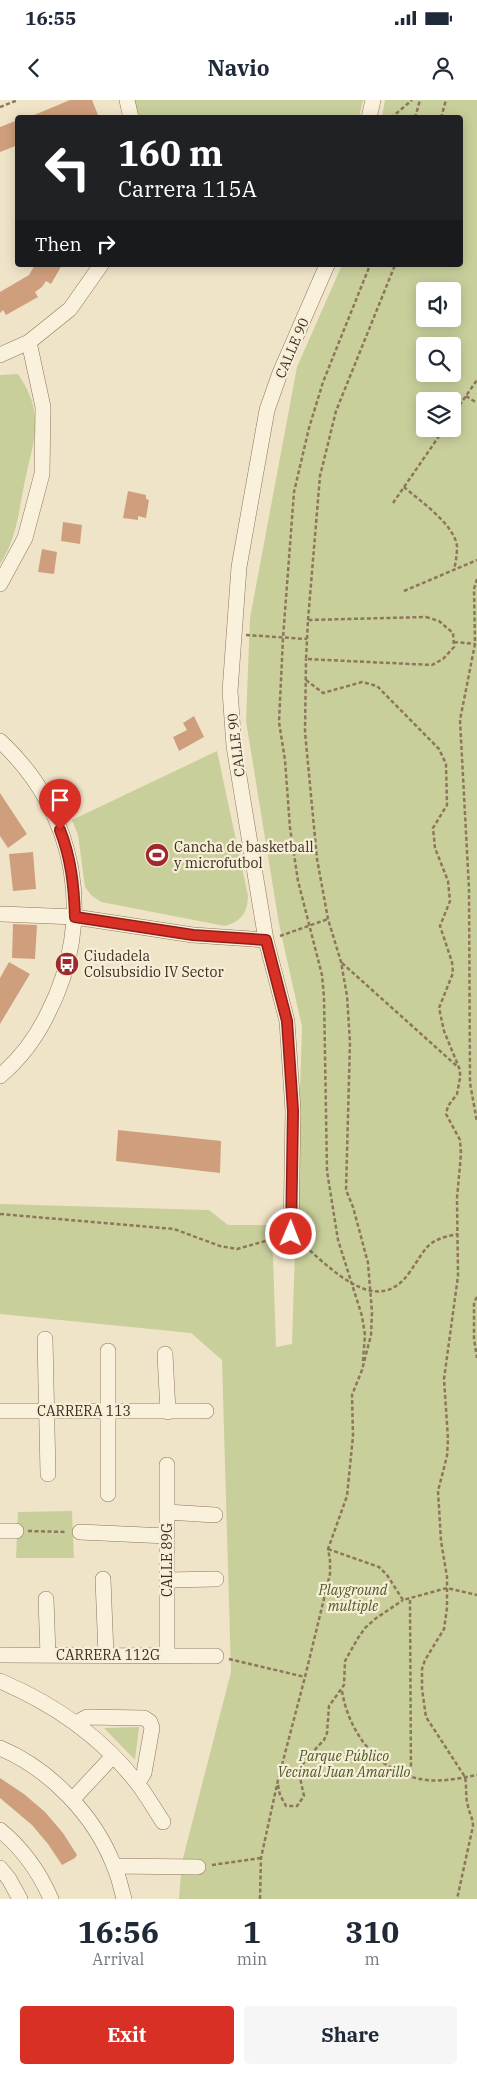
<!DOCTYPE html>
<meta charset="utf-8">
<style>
body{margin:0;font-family:"IBM Plex Serif",serif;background:#f6f6f7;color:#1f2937;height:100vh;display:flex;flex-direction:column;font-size:19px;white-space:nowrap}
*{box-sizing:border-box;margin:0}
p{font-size:16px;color:#747a83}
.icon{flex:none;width:28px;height:28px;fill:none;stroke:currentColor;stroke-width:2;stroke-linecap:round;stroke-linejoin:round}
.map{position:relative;height:1799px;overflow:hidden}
.side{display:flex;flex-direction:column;background:#fff;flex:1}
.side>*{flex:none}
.top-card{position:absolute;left:15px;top:15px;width:448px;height:152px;border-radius:5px;box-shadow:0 2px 12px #0003;background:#202124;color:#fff;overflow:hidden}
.controls{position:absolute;left:416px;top:182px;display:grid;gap:10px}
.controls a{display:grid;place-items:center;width:45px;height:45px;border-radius:5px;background:#fff;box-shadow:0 2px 12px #0003;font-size:25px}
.pin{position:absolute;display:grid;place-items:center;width:42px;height:42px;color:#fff;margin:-51px -21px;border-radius:50% 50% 50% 0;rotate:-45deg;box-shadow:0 0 5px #0007}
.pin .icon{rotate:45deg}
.me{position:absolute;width:55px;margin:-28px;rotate:1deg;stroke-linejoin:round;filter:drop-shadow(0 0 4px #0008)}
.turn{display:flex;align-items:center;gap:18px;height:105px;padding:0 20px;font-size:22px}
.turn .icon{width:65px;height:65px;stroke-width:2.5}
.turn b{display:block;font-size:35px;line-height:42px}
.then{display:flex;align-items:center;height:48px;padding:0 20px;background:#0003;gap:10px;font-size:19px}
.eta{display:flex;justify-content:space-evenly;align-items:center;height:85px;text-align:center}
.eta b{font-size:30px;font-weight:700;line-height:35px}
.cta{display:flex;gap:10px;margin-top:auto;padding:10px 20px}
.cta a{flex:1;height:58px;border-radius:5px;background:#d93025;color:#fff;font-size:20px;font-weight:700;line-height:58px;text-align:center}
.cta a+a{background:#f6f6f7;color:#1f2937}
.status{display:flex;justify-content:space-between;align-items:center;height:35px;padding:0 25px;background:#fff;direction:ltr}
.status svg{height:14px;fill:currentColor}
header{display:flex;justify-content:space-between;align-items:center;height:65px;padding:0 20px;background:#fff;font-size:22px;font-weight:700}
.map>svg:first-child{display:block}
</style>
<div class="status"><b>16:55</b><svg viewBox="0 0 49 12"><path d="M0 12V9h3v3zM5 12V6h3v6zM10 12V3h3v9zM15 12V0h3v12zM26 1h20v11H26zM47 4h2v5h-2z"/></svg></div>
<header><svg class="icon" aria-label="back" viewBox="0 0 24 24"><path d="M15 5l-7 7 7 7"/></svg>Navio<svg class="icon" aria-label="person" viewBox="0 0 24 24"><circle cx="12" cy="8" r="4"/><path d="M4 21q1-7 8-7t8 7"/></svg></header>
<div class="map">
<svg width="477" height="1799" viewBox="0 0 477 1799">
<rect width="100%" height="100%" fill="#f0e4c8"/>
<!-- green -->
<path fill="#c9cf9b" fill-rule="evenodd" d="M133,0H363L359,17L137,18Z
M385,0H477V1799H179L182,1762L231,1572L222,1260L191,1233L0,1214V1104L209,1110L228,1125H272L276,1247L292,1244L302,927L279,824L246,621L250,518L297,267L342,165H460V18L382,17ZM425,191H452V219H425ZM425,246H452V274H425ZM425,301H452V329H425Z
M18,274C27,287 33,300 35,316C37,338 30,356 26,376C19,407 18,437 0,464V275Z
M217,651L248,796C248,813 240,822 225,826L101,802L91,795L85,787L78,735L72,720Z
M72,1411L74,1458H16L18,1412Z
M139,1627L135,1660L104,1628Z"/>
<!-- building -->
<path fill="#cf9f7d" d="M70,0H92L98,15L91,18H27Z
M18,20V45L0,52V27Z
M35,165H62L51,184L46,181L42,187L35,192L38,197L6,215L3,210L0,213V192L29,175Z
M128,391L146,395V399L149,400L146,418L138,416V420L123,418Z
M63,422L82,425L80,444L61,441Z
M42,449L57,452L54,474L38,472Z
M194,616L204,637L179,651L173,637L187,630L183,623Z
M0,693L27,734L8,748L0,736Z
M33,752L36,789L13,791L9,754Z
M13,824L37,825L35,859L12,858Z
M9,862L30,874L0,924V878Z
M118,1030L221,1041L220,1073L116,1061Z
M0,1678L24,1694L45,1712L63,1733L77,1755L75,1758L62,1765L48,1744L32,1725L0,1698Z"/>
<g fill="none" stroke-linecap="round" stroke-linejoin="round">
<!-- minor casing -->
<g stroke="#8d765c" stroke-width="16">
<path id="minor" d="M127,0L131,18
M369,18L373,0
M0,255L29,242L70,209L101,165
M0,484L25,438L42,374L43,307L29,242
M0,641C77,712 96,820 48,913C37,936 20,959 0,976
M2,814L75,817L193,835L266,840
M291,1134L293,1011L287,921L266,840L234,646L230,591L239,467L267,310L280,273L327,165
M45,1239L48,1374
M165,1254L168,1312
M0,1311H206
M108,1394V1251
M167,1412L215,1415
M0,1431H16
M80,1432L167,1436
M103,1479L106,1555
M167,1480L216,1479
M46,1499L48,1555
M0,1555L216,1556
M167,1555V1365
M0,1581C54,1604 102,1637 138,1684C147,1696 155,1710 163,1722
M76,1623L87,1617L144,1618L150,1622L152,1628L144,1673L138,1683
M0,1648C50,1669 95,1716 114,1766C119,1777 121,1788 124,1799
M72,1700L113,1656
M0,1730C23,1749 39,1771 51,1799
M114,1766L198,1767
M0,1768L9,1779L20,1799"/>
</g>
<!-- path -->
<path stroke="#8d765c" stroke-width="2.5" stroke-dasharray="4 2.5" stroke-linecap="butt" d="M0,7L18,0
M391,18L412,0
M415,18L420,0
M441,18L446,0
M466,296L477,303
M452,316L477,280
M404,387C420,401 454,424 457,446C457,454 456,462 454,469
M393,403L444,329
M477,479L474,489L475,544L460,620L469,789L470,983L477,1022
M404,491L477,460
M426,517L439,521L453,533L454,547L443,559L432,565L306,559L308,520Z
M308,520L320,376L336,311L395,165
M246,535L307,539
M454,542L475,544
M306,580L323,593L362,582L377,586L439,649L446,664L447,705L433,728L435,748L448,781L450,801L440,826L452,862L453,873L439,908L444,931L460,970V978L457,994L448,1006L446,1014L460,1040L461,1054L457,1098L458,1176L444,1279L448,1339L447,1356L438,1391L441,1441L447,1477V1508L444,1529L425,1560L422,1569V1589L426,1617L465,1677C467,1687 465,1697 468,1706C469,1713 473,1718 473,1726L457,1799
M280,836L328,819
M342,863L459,968
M0,1114L174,1129L220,1146L237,1149L280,1137
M300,1142C328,1165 376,1220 409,1173C427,1148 425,1140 458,1134
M477,1197L474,1202V1239L477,1258
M363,1261L365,1235L362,1216L338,1140L327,1071L324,897L322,875L298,781L290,728L285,660L279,622L283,538L294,392L309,328L323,282L370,165
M28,1431L67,1432
M328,1449L379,1467L387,1475L403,1500L447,1488L477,1495
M410,1500L411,1676
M229,1559L305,1577
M342,1591C349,1634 380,1675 427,1680C443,1682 461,1678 477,1675
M278,1685L280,1695L286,1706H297L304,1696L299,1673L305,1660L324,1640L327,1633L329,1606L344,1585L345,1561L358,1538L365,1528L375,1519L403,1500
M212,1765L261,1758
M260,1799L261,1758L278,1680L305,1577L330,1474V1460L328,1449L347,1396L353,1336L352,1295L362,1270L371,1235L372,1212L368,1163L353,1107L346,1090L350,942L347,896L341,862L328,819L317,759L305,632L306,559"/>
<!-- minor -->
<use href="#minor" stroke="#faf1dc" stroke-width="15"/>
</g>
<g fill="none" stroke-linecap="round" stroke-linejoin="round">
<!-- route casing -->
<g stroke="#8d1f18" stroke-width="12">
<path id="route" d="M60,730C71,758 74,786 75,817L193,835L266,840L287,921L293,1011L291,1134"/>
</g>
<!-- route -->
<use href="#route" stroke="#d93025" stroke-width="9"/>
</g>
<!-- icons -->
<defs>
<g id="stadium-disc" transform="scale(1.25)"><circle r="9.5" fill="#9e2a2b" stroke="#f7eed8"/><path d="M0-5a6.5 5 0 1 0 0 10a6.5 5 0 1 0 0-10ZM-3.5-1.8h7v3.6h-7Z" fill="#fff"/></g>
<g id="bus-disc" transform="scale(1.25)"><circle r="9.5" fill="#9e2a2b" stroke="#f7eed8"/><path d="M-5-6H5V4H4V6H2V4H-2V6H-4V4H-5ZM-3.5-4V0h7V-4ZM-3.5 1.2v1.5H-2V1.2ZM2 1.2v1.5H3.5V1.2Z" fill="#fff"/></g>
</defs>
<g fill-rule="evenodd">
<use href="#stadium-disc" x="157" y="755"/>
<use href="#bus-disc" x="67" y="864"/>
</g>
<g text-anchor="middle" stroke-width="4.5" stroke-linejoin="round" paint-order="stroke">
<!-- street labels -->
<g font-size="14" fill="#3d2e20" stroke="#f7eed8">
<text transform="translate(292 248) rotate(-67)" y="5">CALLE 90</text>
<text transform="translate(236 645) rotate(-97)" y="5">CALLE 90</text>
<text x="84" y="1316">CARRERA 113</text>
<text transform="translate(167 1460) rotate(-90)" y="5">CALLE 89G</text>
<text x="108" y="1560">CARRERA 112G</text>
</g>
<!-- poi labels -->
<g font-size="14" fill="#3d2e20" stroke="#f7eed8" text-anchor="start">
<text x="174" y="752">Cancha de basketball<tspan x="174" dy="16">y microfutbol</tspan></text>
<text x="84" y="861">Ciudadela<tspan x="84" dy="16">Colsubsidio IV Sector</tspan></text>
</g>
<!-- park labels -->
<g font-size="14" font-style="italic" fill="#4d5a26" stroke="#f7eed8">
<text x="353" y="1495">Playground<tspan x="353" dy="16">multiple</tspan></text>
<text x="344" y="1661">Parque Público<tspan x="344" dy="16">Vecinal Juan Amarillo</tspan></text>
</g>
</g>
</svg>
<div class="controls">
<a><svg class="icon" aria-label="sound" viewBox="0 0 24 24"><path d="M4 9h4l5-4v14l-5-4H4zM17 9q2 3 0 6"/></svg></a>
<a><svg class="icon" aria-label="search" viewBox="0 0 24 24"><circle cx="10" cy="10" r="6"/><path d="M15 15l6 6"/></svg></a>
<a><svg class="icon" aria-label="layers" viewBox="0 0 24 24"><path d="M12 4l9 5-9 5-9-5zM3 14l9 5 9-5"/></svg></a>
</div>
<div class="pin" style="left:60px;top:730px;background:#d93025"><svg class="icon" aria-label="arrive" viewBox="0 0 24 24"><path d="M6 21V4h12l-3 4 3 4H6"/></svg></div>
<svg class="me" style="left:291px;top:1134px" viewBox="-20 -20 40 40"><circle r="17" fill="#d93025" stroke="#fff" stroke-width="3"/><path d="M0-11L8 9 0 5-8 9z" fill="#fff"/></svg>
<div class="top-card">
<div class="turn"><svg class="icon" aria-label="left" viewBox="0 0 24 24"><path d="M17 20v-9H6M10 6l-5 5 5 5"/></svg><div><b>160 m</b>Carrera 115A</div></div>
<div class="then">Then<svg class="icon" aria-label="right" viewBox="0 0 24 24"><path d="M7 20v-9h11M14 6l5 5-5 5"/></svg></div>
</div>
</div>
<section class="side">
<div class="eta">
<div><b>16:56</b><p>Arrival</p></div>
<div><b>1</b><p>min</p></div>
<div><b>310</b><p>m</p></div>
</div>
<div class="cta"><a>Exit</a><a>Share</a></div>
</section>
